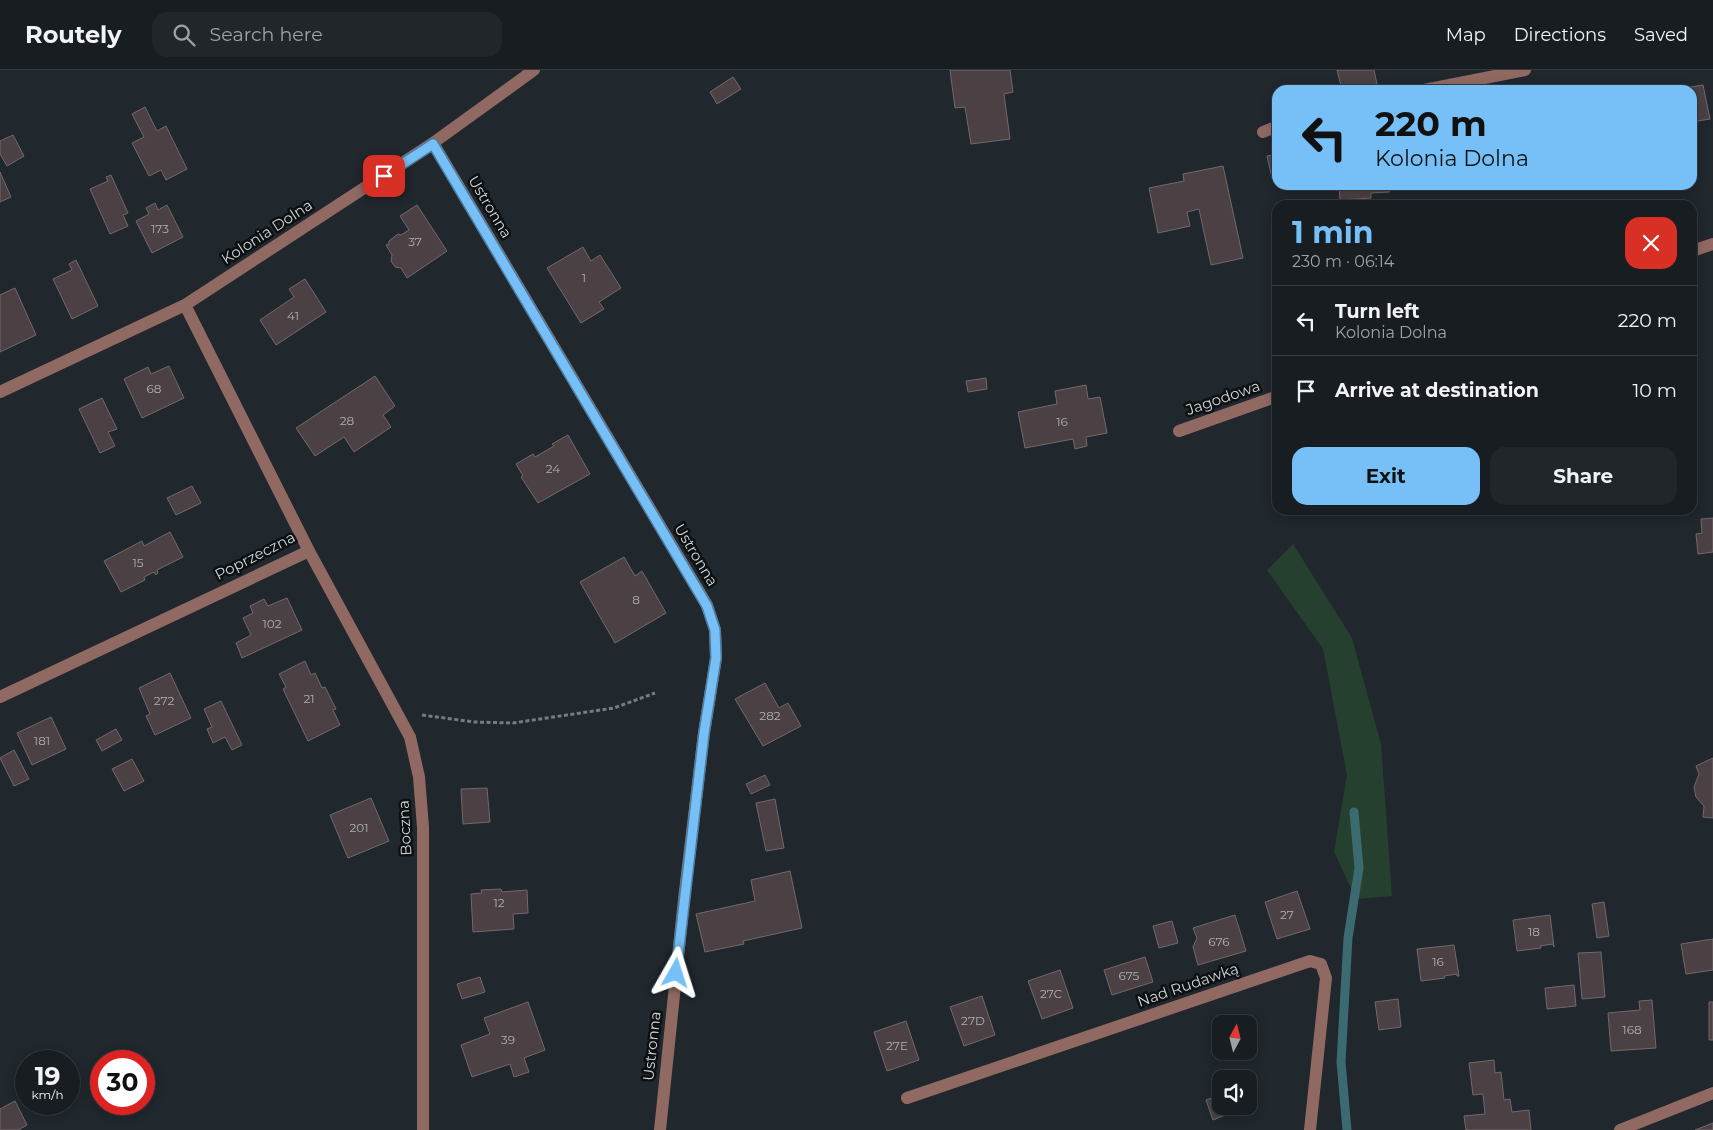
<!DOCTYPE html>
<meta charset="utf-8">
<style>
body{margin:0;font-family:Montserrat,sans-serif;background:#21262a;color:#f1f3f6;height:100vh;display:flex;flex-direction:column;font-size:19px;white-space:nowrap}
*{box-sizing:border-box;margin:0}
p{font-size:16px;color:#9fa2a5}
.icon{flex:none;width:28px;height:28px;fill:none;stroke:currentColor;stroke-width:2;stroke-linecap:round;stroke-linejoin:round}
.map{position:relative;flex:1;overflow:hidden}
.sheet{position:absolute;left:1272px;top:130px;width:425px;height:315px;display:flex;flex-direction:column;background:#181d22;border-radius:15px;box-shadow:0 2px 12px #0003,0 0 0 1px #363b40}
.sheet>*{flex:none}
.guide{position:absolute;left:1272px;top:15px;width:425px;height:105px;border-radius:15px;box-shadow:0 2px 12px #0003,0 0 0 1px #363b40;background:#76c0f7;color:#111;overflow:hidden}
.needle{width:32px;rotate:7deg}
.tools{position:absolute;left:1212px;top:945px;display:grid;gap:10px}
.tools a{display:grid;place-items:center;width:45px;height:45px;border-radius:10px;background:#181d22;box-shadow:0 2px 12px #0003,0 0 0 1px #363b40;font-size:25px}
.speed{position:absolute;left:15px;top:980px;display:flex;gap:10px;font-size:25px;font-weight:700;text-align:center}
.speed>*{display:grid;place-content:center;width:65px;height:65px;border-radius:50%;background:#181d22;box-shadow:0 2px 12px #0003,0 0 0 1px #363b40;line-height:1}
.speed small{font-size:12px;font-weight:400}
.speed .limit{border:8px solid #d22;background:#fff;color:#111}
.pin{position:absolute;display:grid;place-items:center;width:42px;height:42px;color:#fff;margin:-21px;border-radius:10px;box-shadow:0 2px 8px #0006}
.me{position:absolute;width:55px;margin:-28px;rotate:6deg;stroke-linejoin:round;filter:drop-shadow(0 0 4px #0008)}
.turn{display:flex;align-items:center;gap:18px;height:105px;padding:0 20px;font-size:22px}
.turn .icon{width:65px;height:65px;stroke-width:2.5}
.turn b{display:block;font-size:35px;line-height:42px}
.round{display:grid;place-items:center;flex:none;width:52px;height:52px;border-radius:15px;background:#21262a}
.overview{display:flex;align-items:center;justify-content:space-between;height:85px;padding:0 20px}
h1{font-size:30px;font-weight:700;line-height:38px;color:#76c0f7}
.cta{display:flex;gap:10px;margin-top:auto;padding:10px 20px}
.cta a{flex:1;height:58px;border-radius:15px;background:#76c0f7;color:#111;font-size:20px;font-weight:700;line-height:58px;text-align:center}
.cta a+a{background:#21262a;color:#f1f3f6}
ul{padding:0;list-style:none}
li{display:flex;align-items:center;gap:15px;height:70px;padding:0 20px;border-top:1px solid #363b40}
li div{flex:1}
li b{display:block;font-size:19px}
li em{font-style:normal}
header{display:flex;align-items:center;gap:30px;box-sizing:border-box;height:70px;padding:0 25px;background:#181d22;border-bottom:1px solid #363b40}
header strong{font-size:24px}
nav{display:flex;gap:28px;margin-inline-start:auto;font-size:18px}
.search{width:350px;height:45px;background:#21262a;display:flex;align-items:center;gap:12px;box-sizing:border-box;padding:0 18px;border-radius:15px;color:#9fa2a5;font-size:19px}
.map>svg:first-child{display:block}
</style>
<header>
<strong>Routely</strong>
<div class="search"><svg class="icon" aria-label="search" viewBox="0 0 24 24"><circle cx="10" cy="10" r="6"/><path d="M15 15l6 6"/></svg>Search here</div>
<nav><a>Map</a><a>Directions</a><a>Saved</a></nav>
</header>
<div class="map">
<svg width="1713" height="1060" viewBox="0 0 1713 1060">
<rect width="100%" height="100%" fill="#20272d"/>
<!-- green -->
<path fill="#25402f" d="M1293,474L1352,568L1381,674L1392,826L1356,829L1334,782L1347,705L1323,579L1267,500Z"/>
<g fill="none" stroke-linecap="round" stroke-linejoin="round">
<!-- stream -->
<path stroke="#3b6a71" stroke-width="9" d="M1347,1060L1341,992L1348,868L1359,798L1354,742"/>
</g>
<!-- building -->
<path fill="#4b4144" stroke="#73686c" d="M950,0H1010L1013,22L1004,24L1010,69L971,74L965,37L955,38Z
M1337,0H1374L1377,14L1351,20H1342Z
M733,7L741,19L717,34L710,22Z
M1703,15L1710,49L1692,52V20L1678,19Z
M145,37L157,61L166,56L187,99L166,110L161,100L149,106L132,73L144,67L132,44Z
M13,65L24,86L7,96L0,84V71Z
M1278,84V107L1272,108L1267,86Z
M1223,96L1243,188L1211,195L1199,139L1187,142L1190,156L1158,163L1149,118L1184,111L1183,104Z
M0,102L11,127L0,132Z
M111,105L128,143L123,145L128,156L110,164L90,119L108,111L106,107Z
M1339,115H1389V122L1371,123V128L1340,130Z
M155,133L158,140L167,135L183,167L152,183L136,151L149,144L146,138Z
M417,135L447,181L407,208L401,198L395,197L391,191L392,185L386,175L389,174V171L398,164L401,165L409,160L400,146Z
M583,177L591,191L600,185L621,218L599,232L604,239L581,253L547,198Z
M76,190L98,236L72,249L53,209L72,200L69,194Z
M305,209L326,242L276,275L260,250L294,227L289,219Z
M15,218L36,265L0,282V225Z
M169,296L184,328L142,348L124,309L148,297L151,304Z
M375,306L395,336L383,345L391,357L354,382L344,367L315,386L296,358Z
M986,308L987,319L968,322L966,311Z
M1086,315L1088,329L1100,327L1107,363L1086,367L1087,376L1075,379L1073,369L1025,378L1018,342L1057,334L1055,321Z
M102,328L117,359L108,362L115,376L100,383L79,339Z
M568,365L590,404L538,433L521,407L523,406L516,394L533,384L535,387L554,376L552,374Z
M192,416L201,433L176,445L167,428Z
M1713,448V482L1698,484L1696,464L1702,463L1701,449Z
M170,462L183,487L157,500L158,503L156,505L154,502L144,507L145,510L121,522L104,491L142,471L144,476Z
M624,487L635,506L642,501L666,543L615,573L580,512Z
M287,528L302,560L242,588L236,573L251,565L243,548L253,543L250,536L264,529L268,536Z
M305,591L311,605L315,603L322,618L325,617L336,639L333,640L340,655L308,671L283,619L286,617L279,604Z
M170,603L191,648L155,665L146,646L150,644L139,618Z
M765,613L779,638L788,633L801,656L763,676L735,629Z
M221,631L242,675L232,680L225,667L213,673L207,659L212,657L204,639Z
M51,647L66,679L32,695L17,663Z
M116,659L122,670L102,681L96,670Z
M14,680L29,709L14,716L0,688Z
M1713,688V748L1703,747L1704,736L1696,727L1694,717L1699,704L1696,696Z
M132,689L144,711L124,721L112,699Z
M765,705L770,715L751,724L746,714Z
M487,718L490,752L463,754L461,719Z
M371,728L389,771L348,788L330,745Z
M775,729L784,778L766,781L756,733Z
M790,801L802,858L743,871L744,874L705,882L696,844L755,831L751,810Z
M501,819L502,822L527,820L528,843L513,844L514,859L473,862L471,824L482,823L481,820Z
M1297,821L1310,859L1277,869L1265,832Z
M1604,832L1609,866L1597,868L1592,834Z
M1235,845L1246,881L1198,895L1193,877L1197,868L1193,858Z
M1550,845L1554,877L1553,874L1540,876L1541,878L1517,881L1513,850Z
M1172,851L1178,873L1159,878L1153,856Z
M1713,869V900L1686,904L1681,874Z
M1454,875L1459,906H1457V904L1444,906L1445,908L1421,911L1417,879Z
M1601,882L1605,927L1582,929L1578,883Z
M1145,887L1153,912L1112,925L1104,900Z
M1060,900L1073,938L1042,949L1028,911Z
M480,907L485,922L462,929L457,914Z
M1574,915L1576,936L1547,939L1545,918Z
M982,926L995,965L964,976L950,937Z
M1398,929L1401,957L1379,960L1375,932Z
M1652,930L1656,978L1611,981L1608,943L1640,940L1639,931Z
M528,932L545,980L524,988L529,1002L514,1007L510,994L472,1007L461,975L490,964L484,948Z
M1709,932H1713V970H1709Z
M906,951L919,990L887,1001L874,962Z
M1494,990L1495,1003L1501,1002L1504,1030L1510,1029L1512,1042L1529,1040L1531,1060H1466L1464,1046L1485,1044L1483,1024L1473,1025L1469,993Z
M1221,1025V1036H1225L1228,1044L1213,1050L1206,1030Z
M15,1031L27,1055L18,1060H0V1039Z
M1713,1053V1060H1695Z"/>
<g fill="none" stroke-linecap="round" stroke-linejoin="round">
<!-- path -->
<path stroke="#767c81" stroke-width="3" stroke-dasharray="4 2.5" stroke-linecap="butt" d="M422,645L474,652L513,653L614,638L655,623"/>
<!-- minor -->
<path stroke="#906a62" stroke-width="12" d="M1424,20L1525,0
M1263,62L1278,56
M433,73L707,535L715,560L716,588L704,663L684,829L660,1060
M1692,181L1713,174
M0,322L185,235L433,73L534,0
M1179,361L1278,326
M309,481L410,667L419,707L423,757V1060
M0,627L309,481L185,235
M907,1028L1310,891L1321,894L1326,908L1310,1060
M1620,1060L1713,1023"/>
</g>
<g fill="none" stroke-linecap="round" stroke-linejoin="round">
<!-- route casing -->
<g stroke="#4d7da1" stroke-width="12">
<path id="route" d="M384,106L433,74L707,536L715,560L716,588L704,663L676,903"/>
</g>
<!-- route -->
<use href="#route" stroke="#76c0f7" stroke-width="9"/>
</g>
<g text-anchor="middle" stroke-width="5" stroke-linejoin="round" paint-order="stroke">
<!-- number labels -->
<g font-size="12" fill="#aeafb2">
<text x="160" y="163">173</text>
<text x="415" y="176">37</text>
<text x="584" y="212">1</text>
<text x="293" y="250">41</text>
<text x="154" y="323">68</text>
<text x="347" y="355">28</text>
<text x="1062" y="356">16</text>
<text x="553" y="403">24</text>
<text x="138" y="497">15</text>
<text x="636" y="534">8</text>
<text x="272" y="558">102</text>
<text x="309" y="633">21</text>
<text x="164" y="635">272</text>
<text x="770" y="650">282</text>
<text x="42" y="675">181</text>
<text x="359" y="762">201</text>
<text x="499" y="837">12</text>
<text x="1287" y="849">27</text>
<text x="1534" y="866">18</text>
<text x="1219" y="876">676</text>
<text x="1438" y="896">16</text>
<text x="1129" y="910">675</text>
<text x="1051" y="928">27C</text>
<text x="973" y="955">27D</text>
<text x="1632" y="964">168</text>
<text x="508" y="974">39</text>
<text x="897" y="980">27E</text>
</g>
<!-- street labels -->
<g font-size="15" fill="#cfd4d7" stroke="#0d1012">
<text transform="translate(490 137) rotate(59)" y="5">Ustronna</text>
<text transform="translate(267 162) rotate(-33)" y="5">Kolonia Dolna</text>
<text transform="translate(1223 328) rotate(-19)" y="5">Jagodowa</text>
<text transform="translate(696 485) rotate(59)" y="5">Ustronna</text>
<text transform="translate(255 486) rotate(-27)" y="5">Poprzeczna</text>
<text transform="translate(405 758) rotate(-93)" y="5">Boczna</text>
<text transform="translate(1188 915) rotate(-19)" y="5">Nad Rudawką</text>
<text transform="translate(652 976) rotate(-84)" y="5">Ustronna</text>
</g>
</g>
</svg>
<div class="tools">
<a><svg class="needle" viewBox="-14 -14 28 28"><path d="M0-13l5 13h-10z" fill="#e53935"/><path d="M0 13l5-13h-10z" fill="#9fa2a5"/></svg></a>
<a><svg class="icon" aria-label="sound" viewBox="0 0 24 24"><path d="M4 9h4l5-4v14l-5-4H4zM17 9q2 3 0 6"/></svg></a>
</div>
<div class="speed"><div>19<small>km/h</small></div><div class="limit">30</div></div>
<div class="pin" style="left:384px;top:106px;background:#d93025"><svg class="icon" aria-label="arrive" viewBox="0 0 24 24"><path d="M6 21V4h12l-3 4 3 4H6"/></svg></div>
<svg class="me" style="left:676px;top:903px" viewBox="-20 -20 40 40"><path d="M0-17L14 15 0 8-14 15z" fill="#76c0f7" stroke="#fff" stroke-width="4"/></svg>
<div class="guide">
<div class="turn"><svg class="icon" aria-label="left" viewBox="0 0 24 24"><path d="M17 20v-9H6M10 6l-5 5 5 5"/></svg><div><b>220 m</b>Kolonia Dolna</div></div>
</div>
<section class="sheet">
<div class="overview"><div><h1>1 min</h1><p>230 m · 06:14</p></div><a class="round" style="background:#d93025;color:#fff"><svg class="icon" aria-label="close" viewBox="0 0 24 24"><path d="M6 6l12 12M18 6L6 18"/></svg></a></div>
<ul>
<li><svg class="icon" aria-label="left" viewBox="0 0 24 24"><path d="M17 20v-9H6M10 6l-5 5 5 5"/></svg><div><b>Turn left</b><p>Kolonia Dolna</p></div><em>220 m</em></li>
<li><svg class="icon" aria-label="arrive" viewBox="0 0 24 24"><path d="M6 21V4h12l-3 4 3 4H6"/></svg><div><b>Arrive at destination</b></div><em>10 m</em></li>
</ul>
<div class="cta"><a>Exit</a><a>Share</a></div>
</section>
</div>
